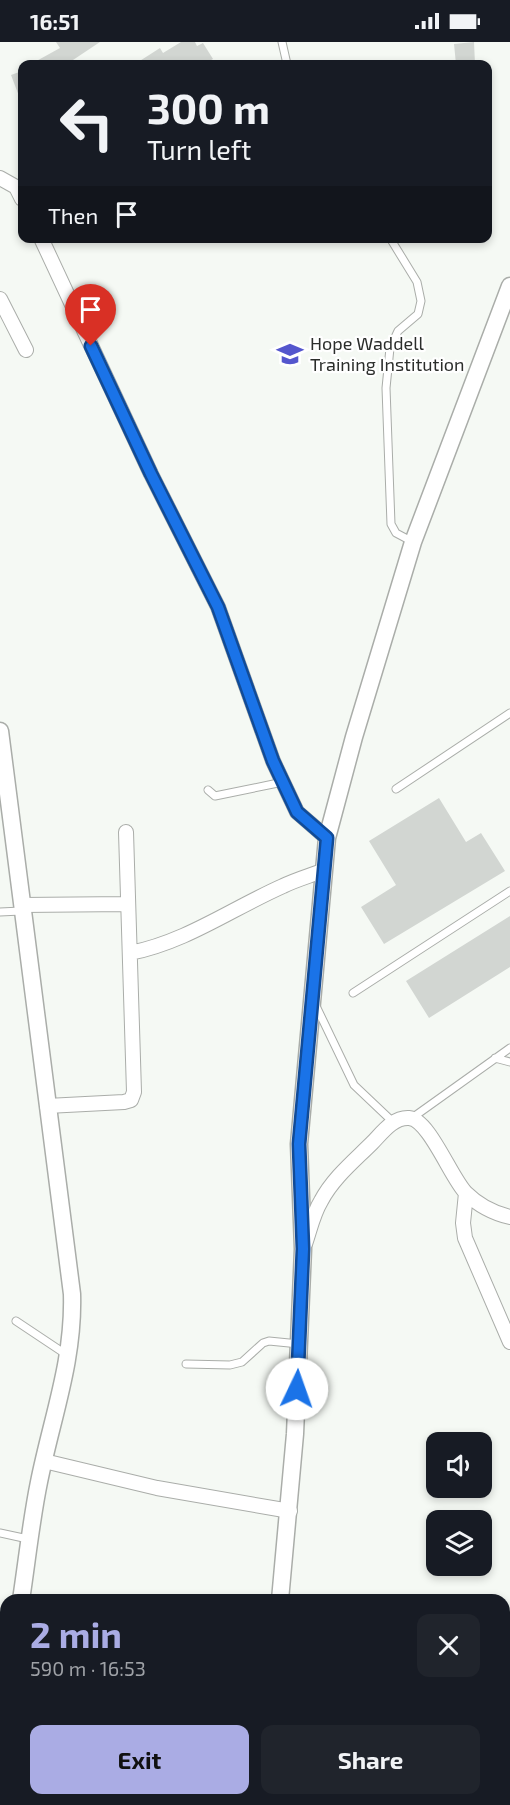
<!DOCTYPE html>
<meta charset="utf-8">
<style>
body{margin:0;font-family:"Exo 2",sans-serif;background:#20242c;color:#f1f3f6;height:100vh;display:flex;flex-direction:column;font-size:22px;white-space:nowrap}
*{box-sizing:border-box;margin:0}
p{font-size:20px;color:#9ea1a6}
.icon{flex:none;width:33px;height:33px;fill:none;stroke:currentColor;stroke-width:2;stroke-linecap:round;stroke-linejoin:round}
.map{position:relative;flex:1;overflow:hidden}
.panel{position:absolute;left:0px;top:1552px;width:510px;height:212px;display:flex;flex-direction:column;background:#171b24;border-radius:18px 18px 0 0;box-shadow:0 3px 9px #0003}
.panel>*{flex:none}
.hud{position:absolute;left:18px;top:18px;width:474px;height:183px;border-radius:12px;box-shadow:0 3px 9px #0003;background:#171b24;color:#f1f3f6;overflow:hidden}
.buttons{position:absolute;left:426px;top:1390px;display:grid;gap:12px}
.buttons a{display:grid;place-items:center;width:66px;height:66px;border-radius:12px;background:#171b24;box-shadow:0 3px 9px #0003;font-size:30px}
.pin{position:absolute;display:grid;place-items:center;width:51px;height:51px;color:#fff;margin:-62px -26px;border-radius:50% 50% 50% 0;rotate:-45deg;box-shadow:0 0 6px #0007}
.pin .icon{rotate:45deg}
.me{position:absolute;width:66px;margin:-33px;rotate:3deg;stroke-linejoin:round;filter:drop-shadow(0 0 4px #0008)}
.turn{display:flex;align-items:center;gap:21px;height:126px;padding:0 30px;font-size:27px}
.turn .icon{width:78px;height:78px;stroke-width:2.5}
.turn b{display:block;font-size:42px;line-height:51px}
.then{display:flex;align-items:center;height:57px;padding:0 30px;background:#0003;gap:12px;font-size:22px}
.round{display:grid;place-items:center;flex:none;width:63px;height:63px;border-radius:12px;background:#20242c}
.head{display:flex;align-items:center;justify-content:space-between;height:102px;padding:0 30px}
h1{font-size:36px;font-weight:700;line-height:45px;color:#aaace4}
.button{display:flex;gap:12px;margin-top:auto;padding:12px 30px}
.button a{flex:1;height:69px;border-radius:12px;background:#aaace4;color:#111;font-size:24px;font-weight:700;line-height:69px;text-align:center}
.button a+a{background:#20242c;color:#f1f3f6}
.status{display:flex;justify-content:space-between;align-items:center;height:42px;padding:0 30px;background:#171b24;direction:ltr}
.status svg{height:16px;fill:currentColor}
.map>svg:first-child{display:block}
</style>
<div class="status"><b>16:51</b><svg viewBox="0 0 49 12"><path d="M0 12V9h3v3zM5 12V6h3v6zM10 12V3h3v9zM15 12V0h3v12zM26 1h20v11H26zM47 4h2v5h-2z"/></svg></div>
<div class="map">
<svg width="510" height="1763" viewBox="0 0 510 1763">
<rect width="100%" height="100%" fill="#f5f9f4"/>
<!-- building -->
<path fill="#d2d6d2" d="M56,0H100L70,20L69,19L62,22H31L60,6Z
M181,0H195L197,4L203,1L213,17L204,22H135L160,6L163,11Z
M474,0L475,22H456L454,2Z
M22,29V62L11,33Z
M439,756L466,800L481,791L505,829L384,902L361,865L396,843L369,799Z
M510,874V925L429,976L406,939Z"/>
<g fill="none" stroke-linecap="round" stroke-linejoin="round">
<!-- service casing -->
<g stroke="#aaada9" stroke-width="9">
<path id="service" d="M282,0L287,22
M390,196L417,240L421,259L418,272L398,289L390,306L386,346L391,482L396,491L413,500
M396,747L510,671
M208,748L215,754L283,740
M0,870L21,869
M353,951L510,849
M316,964L354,1043L393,1080
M495,1016L510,1020
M412,1076L510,1006
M16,1279L67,1313
M186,1322L230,1323L242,1320L263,1301L269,1299L299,1302
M0,1491L28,1497"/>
</g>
<!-- minor casing -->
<g stroke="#aaada9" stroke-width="16">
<path id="minor" d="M0,136L16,145L22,157
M41,196L151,432L218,565L273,719L297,770L327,796
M0,257L26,308
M22,863L128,862
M130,911C186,900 231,867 283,844C295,838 309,834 322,829
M47,1064L124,1060L131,1058L134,1050L126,790
M466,1151L463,1181L465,1196L510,1300
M305,1202C310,1188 313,1172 321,1159C333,1136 354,1119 372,1101C382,1091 393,1075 409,1076C429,1077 451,1136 466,1151C479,1164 493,1171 510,1175
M44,1419L157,1446L290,1469
M0,1608L6,1609"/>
</g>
<!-- tertiary casing -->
<g stroke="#aaada9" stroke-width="19">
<path id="tertiary" d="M0,689L72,1252C74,1319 52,1375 39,1440C31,1479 27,1519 21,1558
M280,1558L295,1392L303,1207L299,1102L327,796L354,695L413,500L510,244
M1,1763L6,1709
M203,1763L206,1758"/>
</g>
<!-- service -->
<use href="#service" stroke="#fff" stroke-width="7"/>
<!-- minor -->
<use href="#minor" stroke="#fff" stroke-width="14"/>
<!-- tertiary -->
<use href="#tertiary" stroke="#fff" stroke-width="16"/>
</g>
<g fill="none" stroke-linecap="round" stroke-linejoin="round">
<!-- route casing -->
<g stroke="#114b97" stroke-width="15">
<path id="route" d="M91,304L151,432L218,565L273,719L297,770L327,796L299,1102L303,1207L297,1347"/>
</g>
<!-- route -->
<use href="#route" stroke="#1a73e8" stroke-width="10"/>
</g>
<!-- icons -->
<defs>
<g id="university-bare" transform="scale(2.07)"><path d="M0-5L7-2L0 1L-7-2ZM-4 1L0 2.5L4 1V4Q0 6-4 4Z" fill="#5456cd" stroke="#fff" stroke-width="2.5" paint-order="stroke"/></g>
</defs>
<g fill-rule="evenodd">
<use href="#university-bare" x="290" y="312"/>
</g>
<g text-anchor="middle" stroke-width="4.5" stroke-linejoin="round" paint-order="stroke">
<!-- poi labels -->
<g font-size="18" fill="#2b2d2b" stroke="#fff" text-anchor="start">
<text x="310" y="308">Hope Waddell<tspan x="310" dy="21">Training Institution</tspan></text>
</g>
</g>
</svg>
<div class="buttons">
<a><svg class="icon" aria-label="sound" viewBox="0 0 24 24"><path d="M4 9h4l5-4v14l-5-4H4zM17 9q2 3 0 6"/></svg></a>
<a><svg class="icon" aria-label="layers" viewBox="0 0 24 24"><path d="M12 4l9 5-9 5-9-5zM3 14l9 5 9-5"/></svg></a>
</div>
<div class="pin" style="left:91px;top:304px;background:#d93025"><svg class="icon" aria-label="arrive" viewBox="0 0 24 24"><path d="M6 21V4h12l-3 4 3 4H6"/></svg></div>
<svg class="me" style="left:297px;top:1347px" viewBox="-20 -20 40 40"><circle r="19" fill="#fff"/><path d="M0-13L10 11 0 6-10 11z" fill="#1a73e8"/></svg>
<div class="hud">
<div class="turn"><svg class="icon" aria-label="left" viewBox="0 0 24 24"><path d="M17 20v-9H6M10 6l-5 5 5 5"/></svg><div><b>300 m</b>Turn left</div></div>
<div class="then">Then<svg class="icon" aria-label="arrive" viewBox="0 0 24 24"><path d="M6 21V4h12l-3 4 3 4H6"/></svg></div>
</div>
<section class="panel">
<div class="head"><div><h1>2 min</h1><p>590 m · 16:53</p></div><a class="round"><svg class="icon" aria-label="close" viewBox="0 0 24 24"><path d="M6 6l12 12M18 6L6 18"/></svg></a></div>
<div class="button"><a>Exit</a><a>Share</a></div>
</section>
</div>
